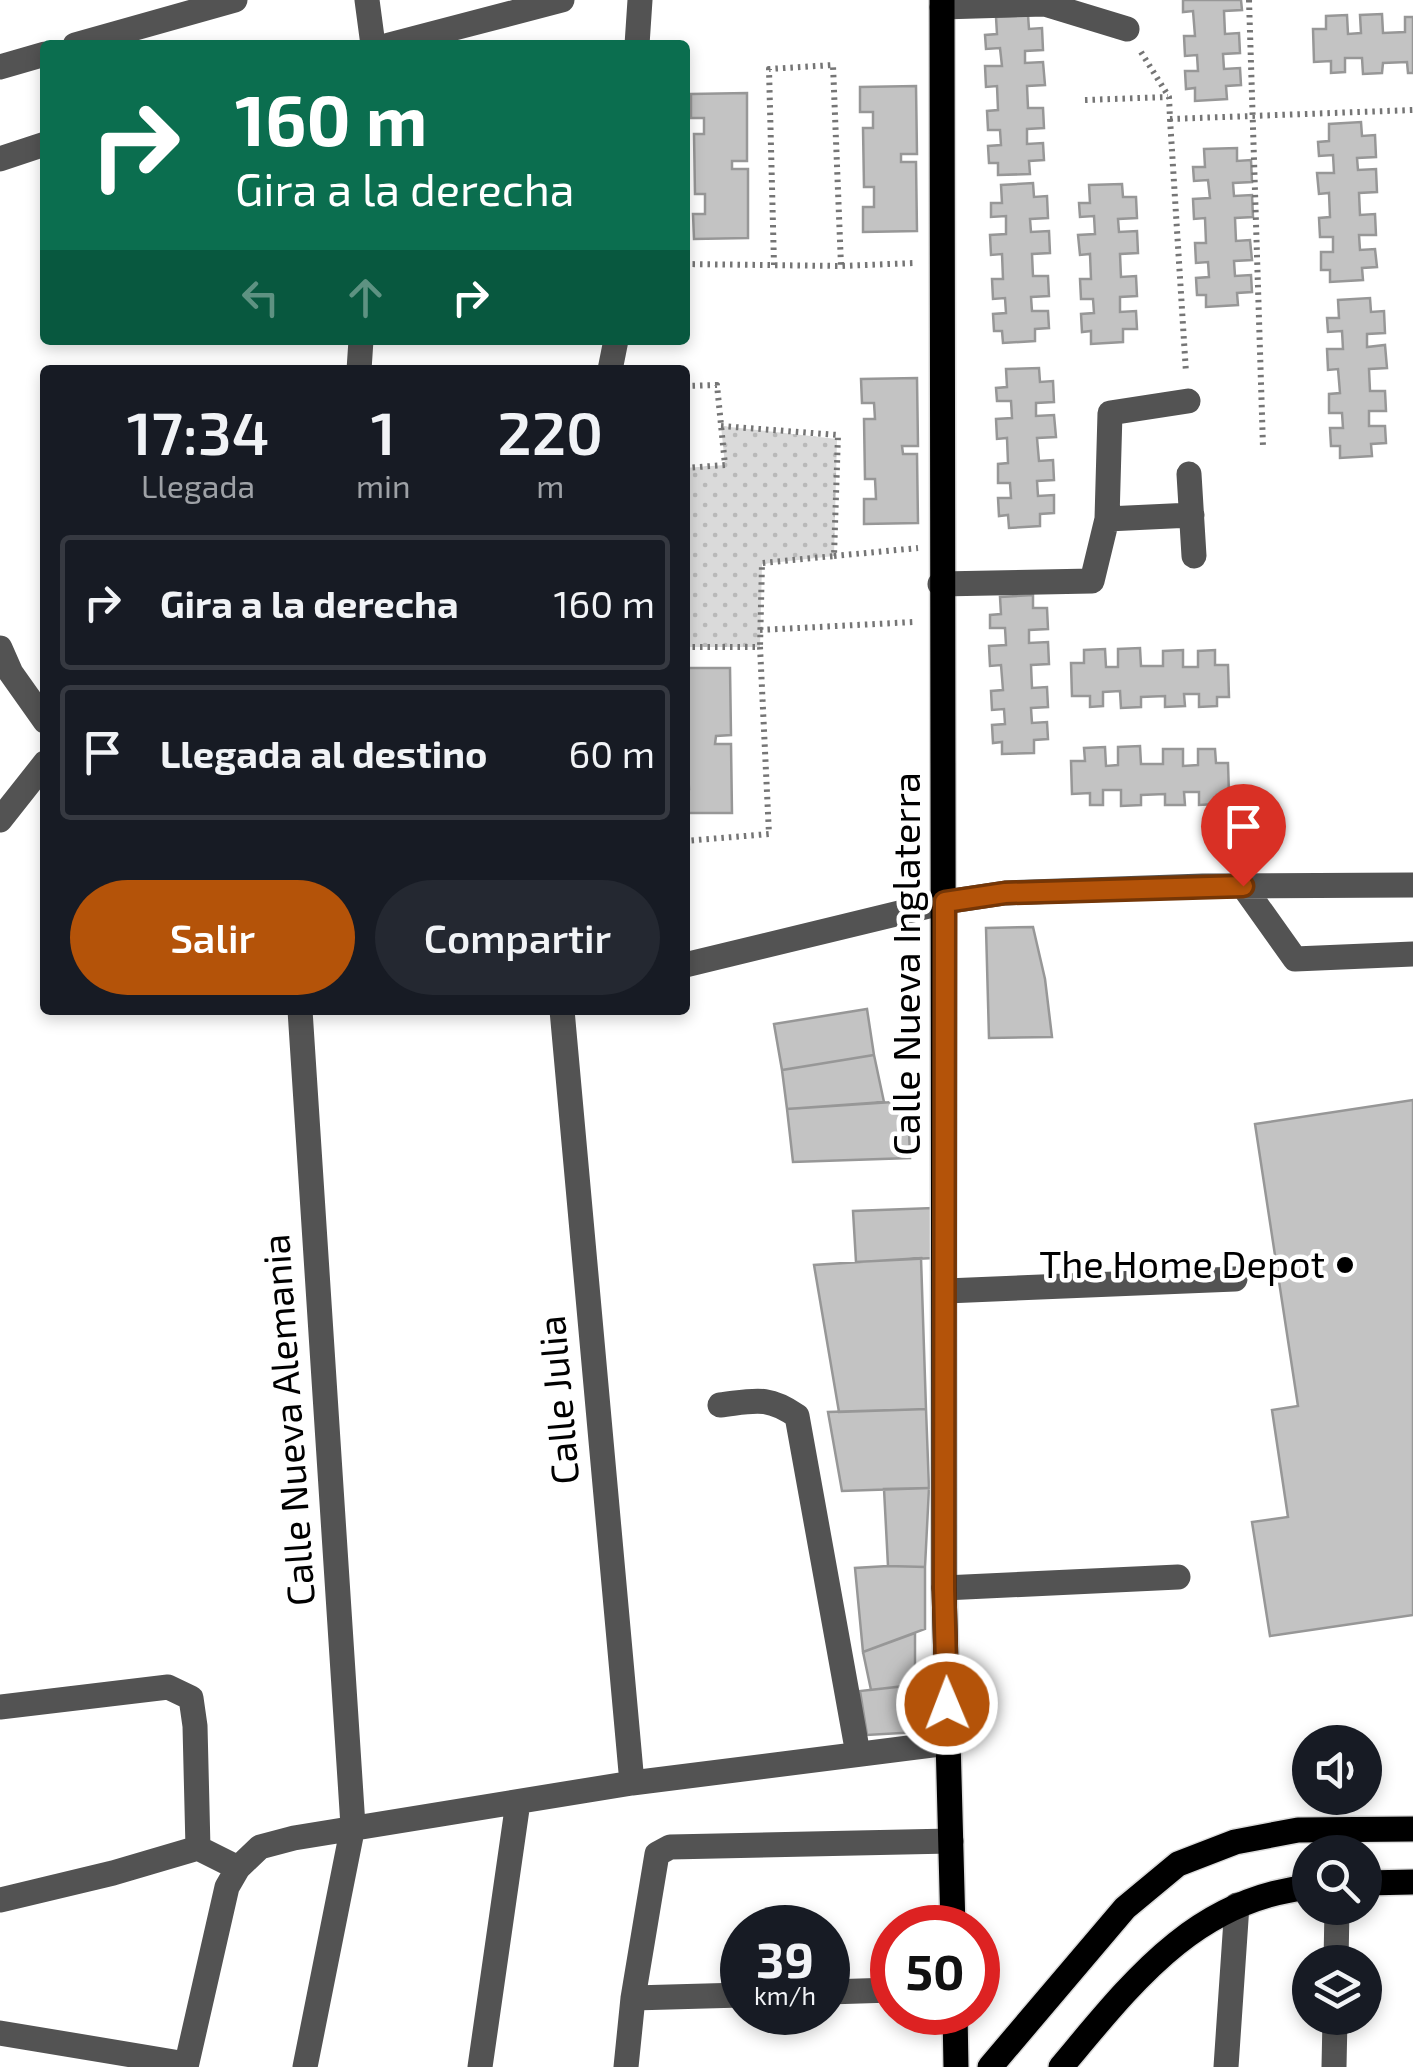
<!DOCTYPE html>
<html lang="es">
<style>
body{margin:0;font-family:"Exo 2",sans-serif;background:#242831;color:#f1f3f6;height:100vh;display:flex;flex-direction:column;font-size:38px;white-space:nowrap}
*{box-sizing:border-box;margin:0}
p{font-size:32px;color:#9ea1a6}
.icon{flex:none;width:55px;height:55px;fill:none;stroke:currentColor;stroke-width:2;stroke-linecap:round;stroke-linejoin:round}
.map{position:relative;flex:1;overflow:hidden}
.drawer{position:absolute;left:40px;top:365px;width:650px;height:650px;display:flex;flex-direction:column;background:#171b24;border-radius:10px;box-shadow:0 5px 15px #0003}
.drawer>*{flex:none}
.banner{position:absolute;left:40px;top:40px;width:650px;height:305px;border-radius:10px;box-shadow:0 5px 15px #0003;background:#0b6e4f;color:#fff;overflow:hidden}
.fabs{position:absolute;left:1292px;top:1725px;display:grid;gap:20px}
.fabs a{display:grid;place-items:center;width:90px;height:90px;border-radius:50%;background:#171b24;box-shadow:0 5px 15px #0003;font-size:50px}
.speed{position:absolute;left:720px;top:1905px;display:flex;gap:20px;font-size:50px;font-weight:700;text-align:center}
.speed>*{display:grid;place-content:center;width:130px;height:130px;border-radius:50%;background:#171b24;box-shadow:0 5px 15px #0003;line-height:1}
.speed small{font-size:25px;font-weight:400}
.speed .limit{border:15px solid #d22;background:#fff;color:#111}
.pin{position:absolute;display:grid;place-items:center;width:85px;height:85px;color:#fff;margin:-102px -42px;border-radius:50% 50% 50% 0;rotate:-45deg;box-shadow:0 0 10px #0007}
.pin .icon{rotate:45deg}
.me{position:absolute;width:110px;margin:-55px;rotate:359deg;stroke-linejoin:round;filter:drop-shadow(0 0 8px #0008)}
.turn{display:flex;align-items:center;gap:35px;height:210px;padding:0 30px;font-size:45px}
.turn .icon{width:130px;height:130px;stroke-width:2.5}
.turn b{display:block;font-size:70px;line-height:85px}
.lanes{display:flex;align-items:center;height:95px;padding:0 30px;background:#0003;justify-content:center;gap:50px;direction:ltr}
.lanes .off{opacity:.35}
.eta{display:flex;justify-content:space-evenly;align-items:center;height:170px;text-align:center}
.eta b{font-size:60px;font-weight:600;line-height:70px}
.button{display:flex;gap:20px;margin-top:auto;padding:20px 30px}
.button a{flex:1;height:115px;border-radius:60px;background:#b45309;color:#fff;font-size:40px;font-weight:600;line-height:115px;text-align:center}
.button a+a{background:#242831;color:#f1f3f6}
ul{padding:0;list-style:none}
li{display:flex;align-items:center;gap:30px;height:135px;margin:0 20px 15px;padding:0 10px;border:5px solid #363941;border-radius:10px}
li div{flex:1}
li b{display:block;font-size:38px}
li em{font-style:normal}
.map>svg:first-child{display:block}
</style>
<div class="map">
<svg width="1413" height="2067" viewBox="0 0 1413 2067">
<defs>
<pattern id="grass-dots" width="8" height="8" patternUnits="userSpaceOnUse" patternTransform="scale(2.5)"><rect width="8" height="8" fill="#dadada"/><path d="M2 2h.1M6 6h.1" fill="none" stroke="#b9b9b9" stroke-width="1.8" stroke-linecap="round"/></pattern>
</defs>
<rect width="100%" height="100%" fill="#fff"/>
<!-- grass -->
<path fill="url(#grass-dots)" d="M721,426L837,439L834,556L762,564L760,647H685V468L725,465Z"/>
<!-- building -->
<path fill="#c3c3c3" stroke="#979797" stroke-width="2.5" d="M1183,0H1241L1242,10L1224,11L1225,34L1239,33L1240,53L1223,54L1224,69L1240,68L1241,85L1226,86L1227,99L1195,101V88L1186,89L1185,71H1198L1197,55L1185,56L1184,36H1195L1193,11L1183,12Z
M1382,14L1383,33L1405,32V17H1413V73H1408L1407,62L1383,63L1382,73L1363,74L1362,58H1345V72L1331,73V61L1314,62L1313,29H1326V16L1347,15L1348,34L1361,33L1360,15Z
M1028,15L1029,29L1042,28L1043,50L1025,51V63L1043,62L1045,85L1027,86L1028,108H1043L1044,128L1027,129V144L1043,143L1044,160L1029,161L1030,174L998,175V163H989L988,146L1001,145L1000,130H988L987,111L998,110L997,86L986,87L985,66H1002L1000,48L986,49L985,35L997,34L996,17Z
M916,86L917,154H901V162H916L917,231L863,232V207H874V187H864L863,128H873V112H860V87Z
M747,93V161H732V169H748V238L694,239L693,214H705V194H695L694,134H704V118H691V94Z
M1361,122L1362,136L1375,135L1376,157L1357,158L1358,170L1376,169L1377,192L1359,193L1360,215L1375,214L1376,235H1359L1360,250L1375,249L1377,267L1362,268L1363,280L1330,282V270H1321V252H1333V237H1320L1319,218L1330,217L1329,193L1319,194L1317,173H1334L1333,155L1319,156L1318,142L1329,141V124Z
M1237,148V161L1251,160L1252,182L1233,183L1234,196L1252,195L1253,217L1235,218L1236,241L1250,240L1252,260L1234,261L1235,276L1251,275L1252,292L1237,293L1238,305L1206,307V295H1197L1196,278L1209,277L1208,262L1196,263L1195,243H1206L1205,218L1194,219L1193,199L1210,198L1208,180L1194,181L1193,167H1205L1204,149Z
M1033,183L1034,197L1047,196L1048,218L1030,219L1031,232L1049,231L1050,253L1032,254L1033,276H1048L1049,296L1031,297L1032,311H1048L1049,328L1035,329V341L1003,343L1002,331H994L993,314L1006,313L1005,298L993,299L992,279H1003L1002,254L991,255L990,235L1006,234V216L991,217V203H1002L1001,185Z
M1122,184L1123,197H1136L1137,218L1118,219L1119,232L1137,231L1138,253L1120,254L1121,277L1136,276L1137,296L1120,297V312L1136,311L1137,329H1123V342L1091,344V331L1082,332L1081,314L1094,313L1093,299H1081L1080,279H1091L1090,254L1080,255L1078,235L1095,234L1094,216L1080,217L1079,203H1090L1089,185Z
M1370,298L1371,312L1384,311L1385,333L1367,334V347L1385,345L1387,368L1369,369L1370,391H1385L1386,411H1369V426H1385L1386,443L1371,444L1372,456L1340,458V446H1331L1330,428H1343L1342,413H1329V394L1340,393L1338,369L1328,370L1327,349H1343L1342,331L1328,332L1327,318H1339L1338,300Z
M1039,368L1040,382L1053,381L1054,402L1036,403V416L1054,415L1056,437L1037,438L1039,461L1053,460L1054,480L1037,481L1038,496L1054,495V513L1040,514V526L1009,528L1008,515L999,516L998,498H1011L1010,483H998V464L1008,463L1007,438L997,439L996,419L1012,418L1011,401H997L996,388L1007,387L1006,369Z
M917,378L918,446H902L903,454H917L918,523L864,524V499H876L875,479H865L864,419H875L874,403H862L861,379Z
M1033,595V608H1047L1048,629L1029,630V643L1048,642L1049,664L1031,665L1032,688L1047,687L1048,707L1031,708L1032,723L1047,722L1048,739L1034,740V753L1002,754V742L993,743L992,725L1005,724L1004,709L992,710L991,691L1003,690L1001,665L990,666L989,646L1006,645L1005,628H990V615L1001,614L1000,597Z
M1140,648L1141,666H1163V651L1183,650V667H1198V651L1215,650V665H1228L1229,697H1217V706L1199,707V694H1184L1185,706L1165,707V696L1141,697V707L1121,708L1120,691L1103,692V706L1090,707V696H1072L1071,663H1084V650L1105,649L1106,667H1118V649Z
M685,668H730L731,735L716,736L715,744H731L732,813H685V789H689L688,769H685Z
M1140,746L1141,764H1163V749H1183V766L1198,765V749H1215L1216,763H1228L1229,795H1217V804L1199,805V792H1184L1185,805H1165V794L1141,795V805L1121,806V790H1103V805H1090V793L1072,794L1071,761H1085L1084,748L1105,747L1106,766L1118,765V747Z
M1033,927L1045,979L1052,1037L989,1038L986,928Z
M867,1009L874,1055L782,1070L774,1024Z
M874,1055L884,1102L787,1109L782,1070Z
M1413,1100V1615L1270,1636L1252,1522L1288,1517L1272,1410L1298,1406L1255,1124Z
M908,1101L910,1158L793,1162L787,1109Z
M933,1208V1258L856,1262L853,1211Z
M921,1258L926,1409L839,1412L814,1265Z
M926,1409L929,1488L842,1491L828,1412Z
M929,1488L925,1567L888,1566L884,1489Z
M888,1566L925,1567V1629L863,1652L855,1568Z
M915,1633V1685L871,1690L863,1652Z
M913,1685L918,1687V1732L867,1735L860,1691Z"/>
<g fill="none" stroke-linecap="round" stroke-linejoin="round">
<!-- major casing -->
<g stroke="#dbdbdb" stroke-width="28">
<path id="major" d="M942,0L944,1588L953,1928
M1365,1883L1413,1882
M955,2012L956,2067
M990,2067L1125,1908L1178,1864L1235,1842L1298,1830L1413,1829
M1061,2067C1131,1984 1194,1899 1310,1887"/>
</g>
<!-- path -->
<path stroke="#757575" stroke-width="6" stroke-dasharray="2.5 5" stroke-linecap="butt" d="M1249,0L1263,447
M1141,52L1169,97L1170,119L1413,110
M1085,100L1168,97
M1170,119L1186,373
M685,264L841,266L915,263
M774,265L769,69L833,65L841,266
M685,386L717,385L725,465L685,468
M721,426L838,435L834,556L762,563L760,647
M834,556L918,548
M760,630L914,622
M685,647H760L769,834L685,841
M685,887L686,938"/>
<!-- minor -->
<path stroke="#535353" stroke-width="25" d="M367,0L373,45
M942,7L1045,4L1127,29
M75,45L235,0
M389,45L562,0
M637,45L640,0
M0,67L45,54
M0,159L45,144
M359,370L361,340
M610,370L616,340
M1189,474L1194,556
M1107,519L1192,515
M940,584L1092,581L1107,519L1110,413L1188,401
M0,648L11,673L45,721
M0,820L45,763
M1243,886L1295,959L1413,954
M685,965L945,902L1005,893L1203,886L1413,885
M300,1010L353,1826L305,2067
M562,1010L632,1783
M946,1291L1235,1279
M720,1405C754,1401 767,1395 797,1416L858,1754
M944,1588L1178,1577
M0,1707L168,1687L191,1698L195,1726L198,1848
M0,1900L113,1873L198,1848L238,1868
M1336,1962L1337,1908
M828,1992L892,1990
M633,1998L742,1995
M0,2033L186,2064
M186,2067L227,1887L238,1868L260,1847L294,1838L632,1783L948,1743
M480,2067L518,1802
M626,2067L633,1998L657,1854L670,1847L951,1841
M1226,2067L1237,1905
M1334,2067L1335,2018"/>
<!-- major -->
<use href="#major" stroke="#000" stroke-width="25"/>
</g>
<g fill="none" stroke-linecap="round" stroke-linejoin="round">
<!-- route casing -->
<g stroke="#753606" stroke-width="25">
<path id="route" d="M947,1704L944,1588L945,902L1005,893L1243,886"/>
</g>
<!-- route -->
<use href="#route" stroke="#b45309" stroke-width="18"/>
</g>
<!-- markers -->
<circle fill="#000" stroke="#fff" stroke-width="4" cx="1345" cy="1265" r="10"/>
<g text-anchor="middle" stroke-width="9" stroke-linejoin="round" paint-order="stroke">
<!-- street labels -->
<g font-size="38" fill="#000" stroke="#fff">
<text transform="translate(907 964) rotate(-90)" y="13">Calle Nueva Inglaterra</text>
<text transform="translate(559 1400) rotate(-95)" y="13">Calle Julia</text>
<text transform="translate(289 1420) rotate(-94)" y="13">Calle Nueva Alemania</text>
</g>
<!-- poi labels -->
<g font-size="38" fill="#000" stroke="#fff" text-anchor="end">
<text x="1325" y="1278">The Home Depot</text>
</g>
</g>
</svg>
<div class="fabs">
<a><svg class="icon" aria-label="sound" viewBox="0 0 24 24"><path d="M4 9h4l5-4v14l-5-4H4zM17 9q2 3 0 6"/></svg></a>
<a><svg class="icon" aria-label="search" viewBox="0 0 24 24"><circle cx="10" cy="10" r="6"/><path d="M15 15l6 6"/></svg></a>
<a><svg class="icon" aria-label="layers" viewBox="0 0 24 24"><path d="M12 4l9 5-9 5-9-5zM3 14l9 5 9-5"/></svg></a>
</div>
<div class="speed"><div>39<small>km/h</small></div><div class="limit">50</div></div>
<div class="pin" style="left:1243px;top:886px;background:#d93025"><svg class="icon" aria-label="arrive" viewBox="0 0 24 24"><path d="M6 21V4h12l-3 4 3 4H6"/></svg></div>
<svg class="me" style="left:947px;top:1704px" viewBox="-20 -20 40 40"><circle r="17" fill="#b45309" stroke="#fff" stroke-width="3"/><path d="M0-11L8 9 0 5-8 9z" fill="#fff"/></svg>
<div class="banner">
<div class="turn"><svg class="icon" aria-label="right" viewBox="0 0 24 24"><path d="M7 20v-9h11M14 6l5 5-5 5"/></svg><div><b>160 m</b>Gira a la derecha</div></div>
<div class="lanes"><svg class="icon off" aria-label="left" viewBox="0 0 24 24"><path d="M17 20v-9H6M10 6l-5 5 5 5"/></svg><svg class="icon off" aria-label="ahead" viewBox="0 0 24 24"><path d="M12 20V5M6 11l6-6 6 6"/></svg><svg class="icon" aria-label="right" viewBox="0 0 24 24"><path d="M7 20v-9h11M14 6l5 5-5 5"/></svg></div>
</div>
<section class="drawer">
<div class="eta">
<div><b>17:34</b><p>Llegada</p></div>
<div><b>1</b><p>min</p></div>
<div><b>220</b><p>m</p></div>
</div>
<ul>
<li><svg class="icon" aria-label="right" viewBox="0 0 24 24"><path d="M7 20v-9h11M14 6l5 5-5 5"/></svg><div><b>Gira a la derecha</b></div><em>160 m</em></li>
<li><svg class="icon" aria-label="arrive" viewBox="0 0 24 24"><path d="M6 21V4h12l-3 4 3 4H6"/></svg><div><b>Llegada al destino</b></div><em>60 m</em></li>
</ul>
<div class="button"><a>Salir</a><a>Compartir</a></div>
</section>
</div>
